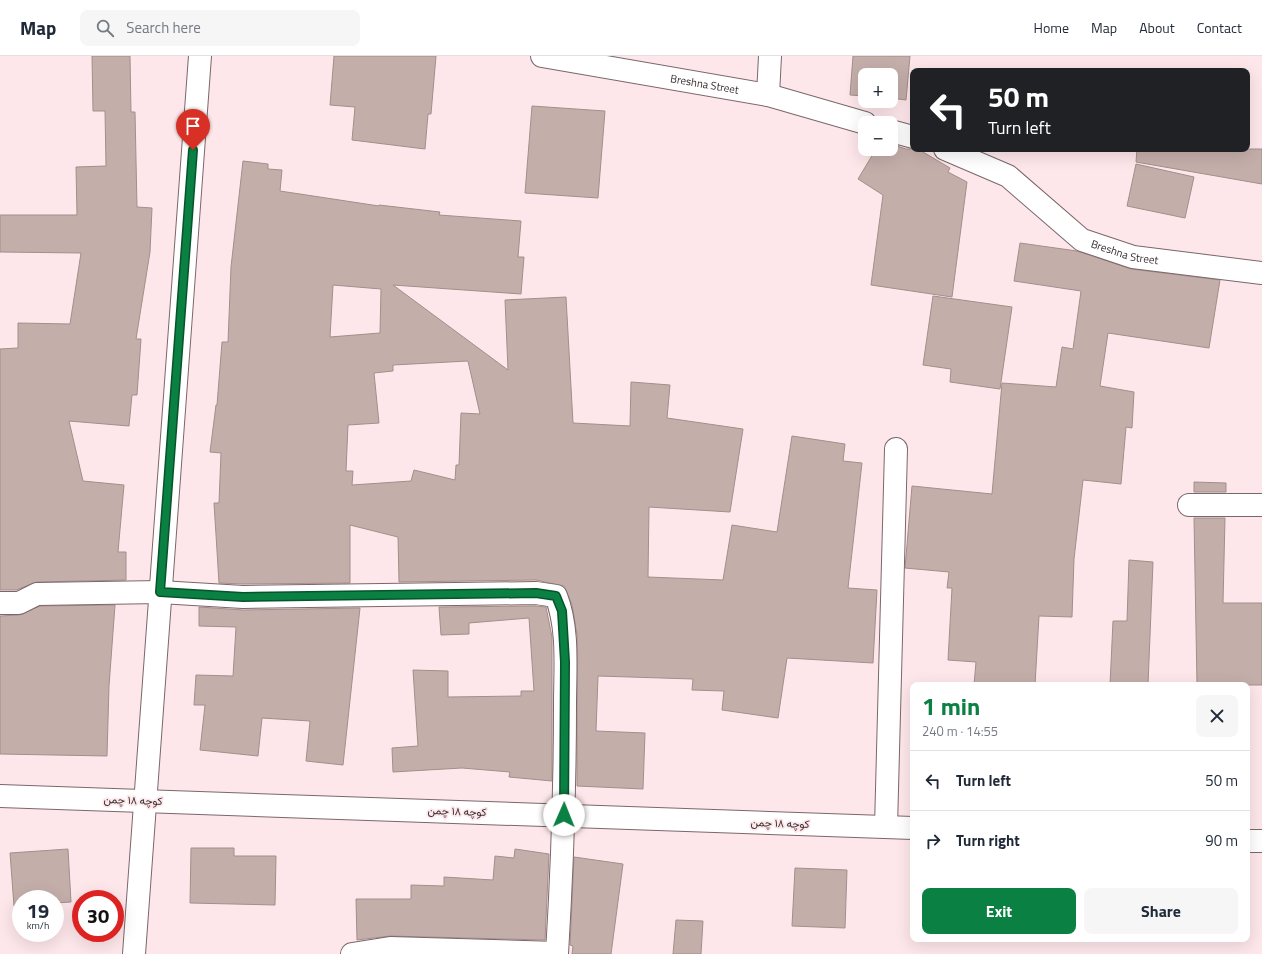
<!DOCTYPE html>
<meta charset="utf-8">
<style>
body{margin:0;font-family:"Titillium Web",Vazirmatn,sans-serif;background:#f6f6f7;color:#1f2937;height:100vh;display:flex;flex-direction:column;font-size:15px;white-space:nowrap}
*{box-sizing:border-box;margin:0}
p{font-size:13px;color:#747a83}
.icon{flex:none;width:22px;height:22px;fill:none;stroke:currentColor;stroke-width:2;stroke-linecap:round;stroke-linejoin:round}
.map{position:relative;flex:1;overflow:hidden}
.details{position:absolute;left:910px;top:626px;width:340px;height:260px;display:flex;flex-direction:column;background:#fff;border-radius:8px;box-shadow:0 4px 16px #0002}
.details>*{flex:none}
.guide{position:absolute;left:910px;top:12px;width:340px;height:84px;border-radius:8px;box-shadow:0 4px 16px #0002;background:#202124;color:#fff;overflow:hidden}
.fabs{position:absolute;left:858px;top:12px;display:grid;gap:8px}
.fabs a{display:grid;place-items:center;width:40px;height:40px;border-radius:8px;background:#fff;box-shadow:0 4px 16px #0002;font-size:20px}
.speed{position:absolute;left:12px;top:834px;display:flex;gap:8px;font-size:20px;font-weight:700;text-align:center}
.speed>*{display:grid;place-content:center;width:52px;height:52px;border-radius:50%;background:#fff;box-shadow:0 4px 16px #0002;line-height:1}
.speed small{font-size:10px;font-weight:400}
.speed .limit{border:6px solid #d22;background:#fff;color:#111}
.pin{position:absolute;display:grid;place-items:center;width:34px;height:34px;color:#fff;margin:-41px -17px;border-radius:50% 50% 50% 0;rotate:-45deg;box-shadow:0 0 4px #0007}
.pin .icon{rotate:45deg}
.me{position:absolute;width:44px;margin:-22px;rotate:1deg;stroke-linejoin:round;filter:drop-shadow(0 0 3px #0008)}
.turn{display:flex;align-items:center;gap:14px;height:84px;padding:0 12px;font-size:18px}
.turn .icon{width:52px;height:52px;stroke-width:2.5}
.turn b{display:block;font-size:28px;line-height:34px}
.round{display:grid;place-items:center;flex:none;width:42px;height:42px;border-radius:8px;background:#f6f6f7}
.headline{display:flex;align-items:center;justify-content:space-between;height:68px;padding:0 12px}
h1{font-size:24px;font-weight:700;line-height:30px;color:#0b8043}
.primary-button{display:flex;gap:8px;margin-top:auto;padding:8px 12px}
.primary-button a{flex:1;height:46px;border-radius:8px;background:#0b8043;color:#fff;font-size:16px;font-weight:700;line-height:46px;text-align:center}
.primary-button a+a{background:#f6f6f7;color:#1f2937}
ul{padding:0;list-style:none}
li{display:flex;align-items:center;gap:12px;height:60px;padding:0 12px;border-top:1px solid #e0e1e3}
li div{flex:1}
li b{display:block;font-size:15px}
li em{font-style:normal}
header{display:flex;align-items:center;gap:24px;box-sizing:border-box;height:56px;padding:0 20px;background:#fff;border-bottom:1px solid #e0e1e3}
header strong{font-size:19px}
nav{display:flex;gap:22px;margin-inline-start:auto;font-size:14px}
.search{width:280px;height:36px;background:#f6f6f7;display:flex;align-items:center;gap:10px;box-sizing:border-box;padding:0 14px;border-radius:8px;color:#747a83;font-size:15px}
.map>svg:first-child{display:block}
</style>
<header>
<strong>Map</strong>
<div class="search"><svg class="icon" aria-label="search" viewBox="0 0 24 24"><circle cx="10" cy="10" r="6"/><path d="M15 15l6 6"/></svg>Search here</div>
<nav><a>Home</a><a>Map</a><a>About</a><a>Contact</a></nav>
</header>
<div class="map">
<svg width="1262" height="898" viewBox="0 0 1262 898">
<rect width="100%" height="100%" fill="#fee7eb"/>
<!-- building -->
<path fill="#c4aeaa" stroke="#a38e8b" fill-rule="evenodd" d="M92,0H130L131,56H135L137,151L152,152L150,196L136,283H141L137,339H132L129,370L69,365L83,425L124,429L118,496H126V524L37,526L16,534H0V293L18,292V267L70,268L81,197L0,196V159H77L76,111L106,110L105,55H93Z
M334,0H436L431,58H428L425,93L352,84L355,51L330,49Z
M853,0H910L906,44L891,42V19H865V40L850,39Z
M532,50L605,55L598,142L525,137Z
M891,88L906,93H918L950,112L948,116L967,126L952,241L871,229L883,139L858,123L876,93H891Z
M1137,93H1262V128L1136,106Z
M243,105L268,108V113L282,114L280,135L379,150V149L440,156L439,159L521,165L518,201H524L521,238L393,229L508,314L505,244L566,241L573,367L630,370L631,326L670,329L667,362L743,373L730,456L649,451L648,521L723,524L732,469L777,476L792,380L845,388L843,405L862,407L848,532L877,534L873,607L787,602L778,662L722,654L724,635L692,634L693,623L598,620L596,675L645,677L643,733L577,730V579L572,549L564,530L536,524L399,526L398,481L350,469V527L243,528L219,527L214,447H219L221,397L210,396L216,349H217L222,286H228L231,211ZM333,229L381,233L380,277L330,281ZM468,305L480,358L461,357L459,409H456L455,424L414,414L411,425L352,429L353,415H346L348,369L379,367L374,317L393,315V309Z
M1136,108L1194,121L1185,162L1127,150Z
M1020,187L1077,195L1131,213L1220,224L1209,292L1108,277L1100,330L1134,336L1132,372L1126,371L1121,428L1083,424L1074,503L1072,561L1039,560L1035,629H974L976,606L948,604L952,532H947L949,516L905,512L912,430L992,438L1002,327L1056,331L1062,291L1073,293L1081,235L1014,225Z
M933,240L1012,251L1000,333L950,326L951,313L923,309Z
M1194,426L1226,427V436H1194Z
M1194,462H1225L1223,547H1262V629H1197Z
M1129,504L1153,506L1148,629H1110L1113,565H1127Z
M115,549L109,630L107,700L0,698V560L19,559L40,550Z
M535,550L546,551L552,581V725L509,721L510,716L462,712L393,716L392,692L418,690L413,614L448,615V641L521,640V635H534L529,562L469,567V578L441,579L439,551Z
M199,551L243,554L360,552L343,709L306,705L310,665L262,662L258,700L200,694L205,649H194L196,619L233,620L236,571L199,570Z
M191,792H234V800H276L275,849L190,847Z
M68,793L71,846L55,847V843H21V849L14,850L10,797Z
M515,793L549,798L545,884L390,880L357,884L356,843H411V829L444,830V821L493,824L495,800L514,802Z
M574,801L623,808L611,898H572L573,890L570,889Z
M795,812L847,814L845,872L792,870Z
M676,864L703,865L701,898H673Z"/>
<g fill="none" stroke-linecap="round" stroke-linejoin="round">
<!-- minor casing -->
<g stroke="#7b676b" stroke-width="24">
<g id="minor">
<path id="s1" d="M542,0L768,39L865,67"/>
<path d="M768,39L770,0"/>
<path d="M891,75L913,81"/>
<path id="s2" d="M945,93L1008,120L1082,184L1133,201L1262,217"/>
<path d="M1189,449H1262"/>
<path d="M0,547H19L37,538L160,536L243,541L536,537L556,540C569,573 565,613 565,649C565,732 562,815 557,898"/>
<path d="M0,740L913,772"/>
<path d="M886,771L896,393"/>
<path d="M1247,785H1262"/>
<path d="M134,898L200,0"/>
<path d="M352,898L390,892L557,897"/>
</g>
</g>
<!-- minor -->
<use href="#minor" stroke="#fff" stroke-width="22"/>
</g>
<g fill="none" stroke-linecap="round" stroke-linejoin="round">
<!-- route casing -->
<g stroke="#07532c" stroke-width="10">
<path id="route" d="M193,94L160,536L243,541L536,537L556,540L562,555L565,606L564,759"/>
</g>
<!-- route -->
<use href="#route" stroke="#0b8043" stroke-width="7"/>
</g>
<g text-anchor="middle" stroke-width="3.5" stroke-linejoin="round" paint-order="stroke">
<!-- street labels -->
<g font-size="11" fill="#342c2d" stroke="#fee7eb">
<text dy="4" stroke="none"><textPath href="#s1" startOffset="165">Breshna Street</textPath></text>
<text dy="4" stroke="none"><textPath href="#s2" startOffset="211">Breshna Street</textPath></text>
<text transform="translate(133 744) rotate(2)" y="4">كوچه ١٨ چمن</text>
<text transform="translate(457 755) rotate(2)" y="4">كوچه ١٨ چمن</text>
<text transform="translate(780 767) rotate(2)" y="4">كوچه ١٨ چمن</text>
</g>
</g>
</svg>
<div class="fabs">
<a>+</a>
<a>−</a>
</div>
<div class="speed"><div>19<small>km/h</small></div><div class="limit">30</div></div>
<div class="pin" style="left:193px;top:94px;background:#d93025"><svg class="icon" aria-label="arrive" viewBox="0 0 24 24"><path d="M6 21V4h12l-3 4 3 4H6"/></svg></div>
<svg class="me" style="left:564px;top:759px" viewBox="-20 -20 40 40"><circle r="19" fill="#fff"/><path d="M0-13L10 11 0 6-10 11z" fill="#0b8043"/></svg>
<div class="guide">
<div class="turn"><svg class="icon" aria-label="left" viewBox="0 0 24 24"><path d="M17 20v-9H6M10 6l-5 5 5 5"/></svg><div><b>50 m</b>Turn left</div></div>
</div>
<section class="details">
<div class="headline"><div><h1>1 min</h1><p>240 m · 14:55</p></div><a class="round"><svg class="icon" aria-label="close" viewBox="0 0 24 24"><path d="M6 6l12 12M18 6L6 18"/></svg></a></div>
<ul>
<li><svg class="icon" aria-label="left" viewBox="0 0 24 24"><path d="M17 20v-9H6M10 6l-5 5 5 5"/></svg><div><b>Turn left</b></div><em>50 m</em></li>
<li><svg class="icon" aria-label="right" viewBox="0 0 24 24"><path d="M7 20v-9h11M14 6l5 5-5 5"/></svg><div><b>Turn right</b></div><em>90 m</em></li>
</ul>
<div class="primary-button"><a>Exit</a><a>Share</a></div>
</section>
</div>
